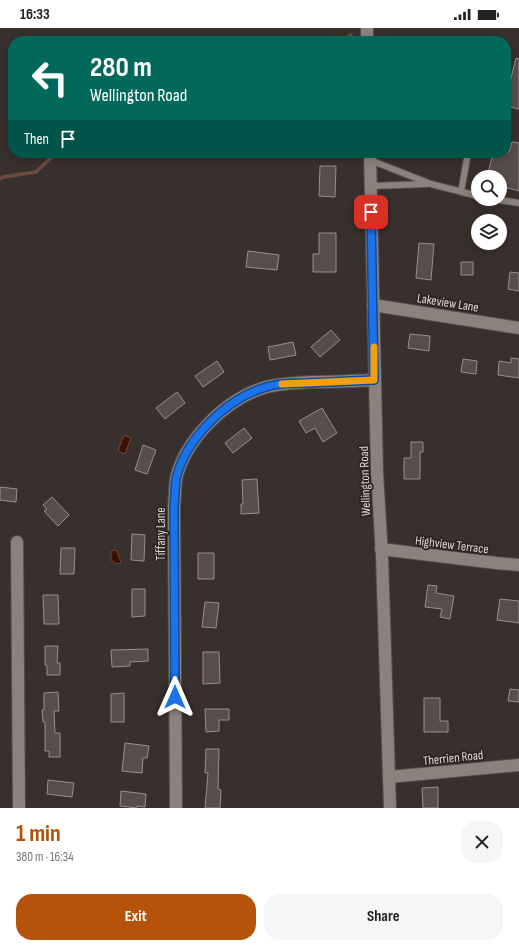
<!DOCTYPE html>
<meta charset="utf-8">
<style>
body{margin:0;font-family:"Sofia Sans Condensed",sans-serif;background:#f6f6f6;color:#222;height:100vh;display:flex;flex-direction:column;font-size:15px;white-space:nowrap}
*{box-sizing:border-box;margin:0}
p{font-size:13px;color:#767676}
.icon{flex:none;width:22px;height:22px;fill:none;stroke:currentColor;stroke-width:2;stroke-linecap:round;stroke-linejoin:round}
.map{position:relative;height:780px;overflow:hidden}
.panel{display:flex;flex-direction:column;background:#fff;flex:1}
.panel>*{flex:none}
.banner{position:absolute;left:8px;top:8px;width:503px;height:122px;border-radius:16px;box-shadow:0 2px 10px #0003;background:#00695c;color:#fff;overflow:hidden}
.fabs{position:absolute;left:471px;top:142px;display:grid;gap:8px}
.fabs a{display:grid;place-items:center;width:36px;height:36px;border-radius:50%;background:#fff;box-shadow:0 2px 10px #0003;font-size:20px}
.pin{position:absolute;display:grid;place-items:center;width:34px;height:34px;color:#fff;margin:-17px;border-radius:8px;box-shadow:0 2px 6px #0006}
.me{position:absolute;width:44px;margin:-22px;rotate:0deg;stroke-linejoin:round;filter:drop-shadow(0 0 3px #0008)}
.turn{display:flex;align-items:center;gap:14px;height:84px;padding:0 16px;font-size:18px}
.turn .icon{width:52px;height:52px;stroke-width:2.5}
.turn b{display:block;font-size:28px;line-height:34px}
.then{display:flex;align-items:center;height:38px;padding:0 16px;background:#0003;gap:8px;font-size:15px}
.round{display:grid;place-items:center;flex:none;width:42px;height:42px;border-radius:16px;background:#f6f6f6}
.overview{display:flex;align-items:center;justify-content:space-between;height:68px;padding:0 16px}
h1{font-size:24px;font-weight:700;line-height:30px;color:#b45309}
.cta{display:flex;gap:8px;margin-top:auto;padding:8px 16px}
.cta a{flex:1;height:46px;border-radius:16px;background:#b45309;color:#fff;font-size:16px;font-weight:700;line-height:46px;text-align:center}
.cta a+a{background:#f6f6f6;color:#222}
.status{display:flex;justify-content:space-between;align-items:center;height:28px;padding:0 20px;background:#fff;direction:ltr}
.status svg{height:11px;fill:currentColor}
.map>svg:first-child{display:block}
</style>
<div class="status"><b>16:33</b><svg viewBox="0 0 49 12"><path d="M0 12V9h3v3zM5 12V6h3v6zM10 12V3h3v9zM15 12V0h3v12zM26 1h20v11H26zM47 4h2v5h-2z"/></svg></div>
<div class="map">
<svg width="519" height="780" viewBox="0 0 519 780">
<rect width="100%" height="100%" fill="#38302d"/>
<!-- water -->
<path fill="#3b1100" stroke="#6c4c40" d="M124,407L131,410L125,426L118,423Z
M113,522H116C119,526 118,529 121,533L120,535L116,536L111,532V524Z"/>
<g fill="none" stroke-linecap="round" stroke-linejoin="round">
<!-- stream -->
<path stroke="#6c4c40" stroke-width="3.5" d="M340,13L351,7
M0,151L3,149L36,144L56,125"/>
</g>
<!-- building -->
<path fill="#564e4a" stroke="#998f8b" d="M516,30L519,31V81L506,78V70Z
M512,114L519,115V163L500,158V149H487L493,125L509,124Z
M320,138H336L335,169L319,168Z
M319,205H336V244H313V226H319Z
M419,215L434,216L431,252L416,250Z
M248,223L279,227L277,242L246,239Z
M461,234H473V247H461Z
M510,244L519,245V263L508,261Z
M331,302L340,312L320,329L311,319Z
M410,306L430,308L429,323L408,320Z
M293,314L296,327L270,332L268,319Z
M511,330L519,331V350L498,347L499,333L511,335Z
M463,331L477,333L476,346L461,344Z
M217,333L224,344L203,359L195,348Z
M177,364L185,375L165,391L156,380Z
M322,380L337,405L323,414L315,400L306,405L299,393Z
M244,400L252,410L233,425L225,415Z
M411,414H423V424H420V451H404V430H411Z
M143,417L156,422L147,446L135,442Z
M257,451L259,485L241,486V476H243L242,452Z
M0,459L17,461L16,474L0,472Z
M52,469L69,487L58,498L44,483L47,481L43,477Z
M132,506L145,507L144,533L131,532Z
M61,520H75L74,546H60Z
M198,525H214V551H198Z
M428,557L437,558L436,565L454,568L450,591L440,589L442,581L425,579Z
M132,561H145V588L132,589Z
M43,567H58L59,596H44Z
M500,571L519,573V595L497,592Z
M205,574L219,575L216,600L202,599Z
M45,618H58L57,635H60V647H47V637H45Z
M148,621V633L130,634V638L112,639L111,622Z
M203,624H219L220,655L203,656Z
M510,661L519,662V674L508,673Z
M58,664L59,683H54L55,705H60V729H49V723H45V694H43L42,682H44V665Z
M124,665V694H111V666Z
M424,670H440V693H448V704H424Z
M205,681H229V692H219V703L206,704Z
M125,715L149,718L147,730H143L142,745L122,743Z
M206,721H219L218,761L221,762L220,780H205L208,745H205Z
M48,752L74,755L72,769L47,766Z
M438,759V780H423L422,760Z
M121,763L146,766L145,779L137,778V780L120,778Z"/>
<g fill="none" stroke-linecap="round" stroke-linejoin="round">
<!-- lane casing -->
<g stroke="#554d4b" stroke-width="8">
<path id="lane" d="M370,132L431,156L478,168
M371,158L427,156
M461,164L468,125
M493,171L519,175"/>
</g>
<!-- street casing -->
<g stroke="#554d4b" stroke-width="14">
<path id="street" d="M373,277L519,300
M17,514L19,780
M381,521L496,535L519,537
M389,749L519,737
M176,780L174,478C175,469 175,460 176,451C185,412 225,372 263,360C278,355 295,355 311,354C332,354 353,353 374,352"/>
</g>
<!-- secondary casing -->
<g stroke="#554d4b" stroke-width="14">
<path id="secondary" d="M367,0V13
M370,125L377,444L382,528L390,780"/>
</g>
<!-- lane -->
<use href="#lane" stroke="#8b827d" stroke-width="6"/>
<!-- street -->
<use href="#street" stroke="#8b827d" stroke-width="12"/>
<!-- secondary -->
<use href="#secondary" stroke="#8b827d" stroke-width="12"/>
</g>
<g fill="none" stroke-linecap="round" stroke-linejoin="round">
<!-- route casing -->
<g stroke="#114b97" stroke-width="10">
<path id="route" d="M175,669L174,478C175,469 175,460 176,451C185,412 225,372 263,360C277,355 293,355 308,355C330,354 352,353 374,352L371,184"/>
</g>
<!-- route -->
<use href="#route" stroke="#1a73e8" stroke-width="7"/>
<!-- slow -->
<path stroke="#f59e0b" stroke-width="7" d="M282,356L374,352V319"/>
</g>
<g text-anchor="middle" stroke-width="4" stroke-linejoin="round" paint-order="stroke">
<!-- street labels -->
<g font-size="13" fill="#ddd7d5" stroke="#2e2623">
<text transform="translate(448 274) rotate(9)" y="5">Lakeview Lane</text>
<text transform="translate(364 453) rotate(-92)" y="5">Wellington Road</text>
<text transform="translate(160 506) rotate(-90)" y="5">Tiffany Lane</text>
<text transform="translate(452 516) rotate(7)" y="5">Highview Terrace</text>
<text transform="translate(453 729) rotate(-6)" y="5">Therrien Road</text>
</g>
</g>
</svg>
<div class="fabs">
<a><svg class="icon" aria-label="search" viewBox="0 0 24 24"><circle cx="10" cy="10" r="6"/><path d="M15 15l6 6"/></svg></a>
<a><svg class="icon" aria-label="layers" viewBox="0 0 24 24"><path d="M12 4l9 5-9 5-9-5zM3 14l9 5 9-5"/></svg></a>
</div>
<div class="pin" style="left:371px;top:184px;background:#d93025"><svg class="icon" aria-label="arrive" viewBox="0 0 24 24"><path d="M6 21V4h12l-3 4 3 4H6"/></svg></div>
<svg class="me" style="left:175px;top:669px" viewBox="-20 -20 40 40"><path d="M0-17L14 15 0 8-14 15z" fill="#1a73e8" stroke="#fff" stroke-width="4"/></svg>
<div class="banner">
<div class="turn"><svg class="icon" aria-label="left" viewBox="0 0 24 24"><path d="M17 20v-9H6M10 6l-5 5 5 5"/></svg><div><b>280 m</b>Wellington Road</div></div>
<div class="then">Then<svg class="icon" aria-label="arrive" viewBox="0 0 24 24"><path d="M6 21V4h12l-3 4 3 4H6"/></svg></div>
</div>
</div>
<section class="panel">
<div class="overview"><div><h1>1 min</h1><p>380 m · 16:34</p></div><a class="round"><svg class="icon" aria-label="close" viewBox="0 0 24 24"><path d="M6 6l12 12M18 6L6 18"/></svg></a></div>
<div class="cta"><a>Exit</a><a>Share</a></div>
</section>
